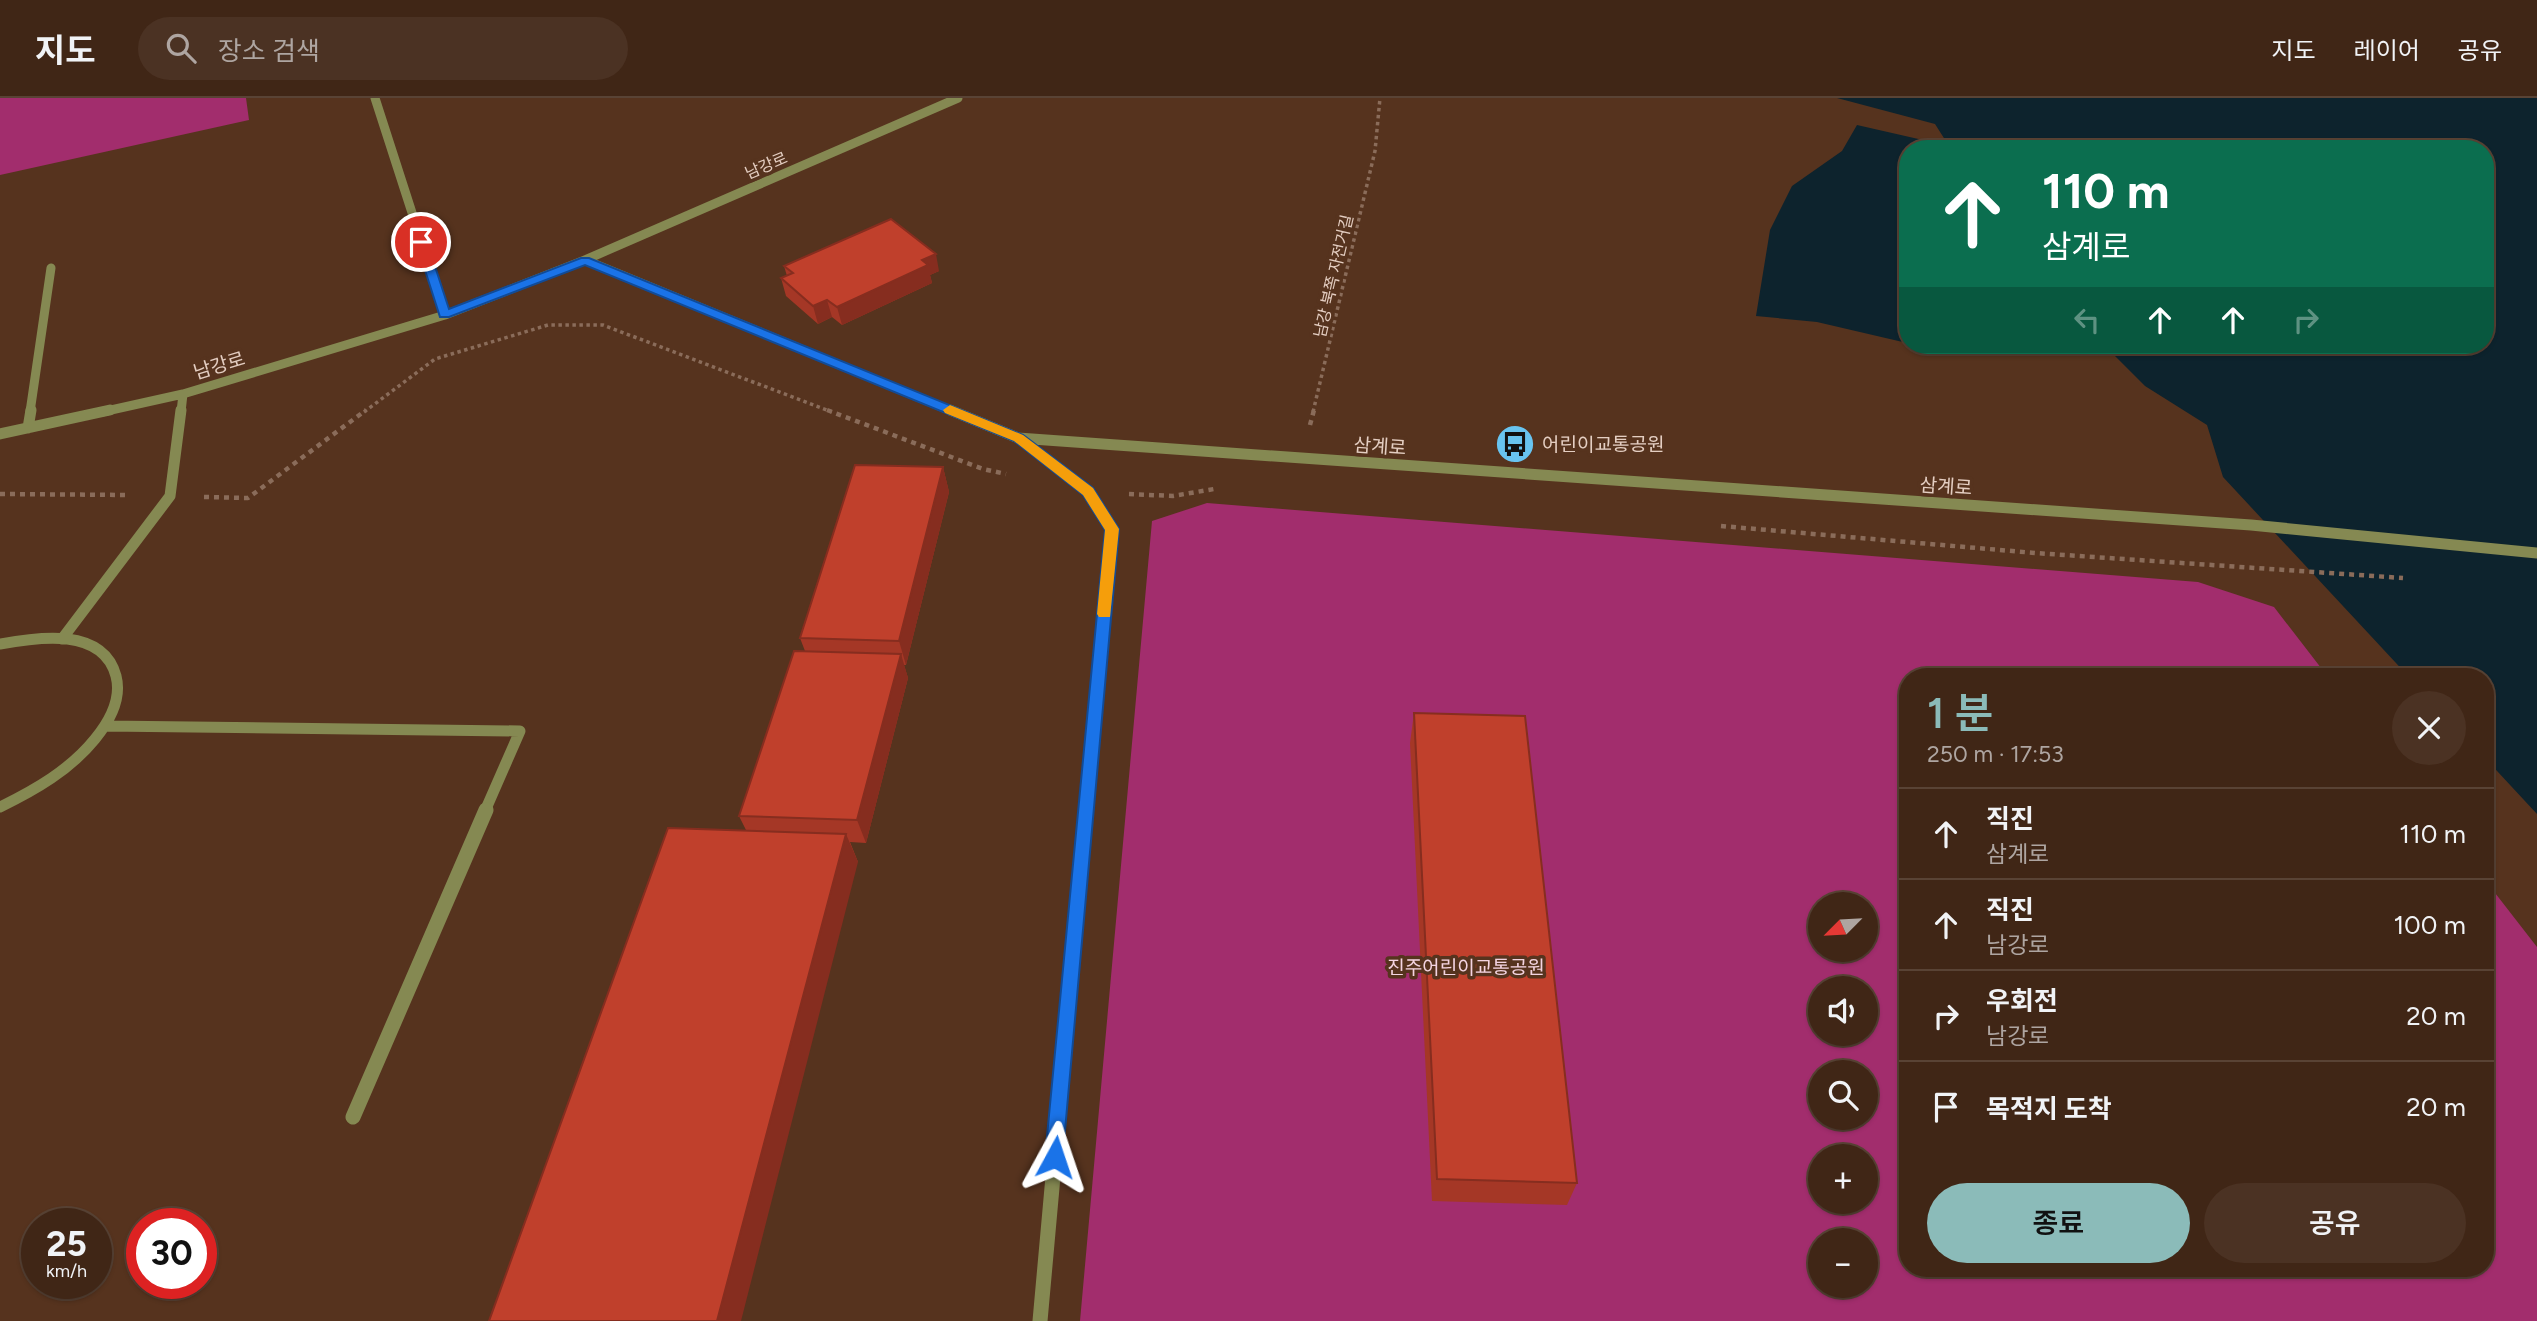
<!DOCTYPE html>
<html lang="ko">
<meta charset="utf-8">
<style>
body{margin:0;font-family:Figtree,"Noto Sans KR",sans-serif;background:#4b3223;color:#f1f3f6;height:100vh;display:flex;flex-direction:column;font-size:26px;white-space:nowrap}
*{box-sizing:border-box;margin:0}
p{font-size:23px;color:#aea5a1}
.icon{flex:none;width:38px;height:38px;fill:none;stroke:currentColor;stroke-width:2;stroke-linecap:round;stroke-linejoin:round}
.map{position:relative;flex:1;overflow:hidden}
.side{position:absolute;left:1899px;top:570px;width:595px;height:609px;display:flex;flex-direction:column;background:#402616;border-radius:28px;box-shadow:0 2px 5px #0004,0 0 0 2px #594335}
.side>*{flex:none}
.banner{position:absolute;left:1899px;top:42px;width:595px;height:214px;border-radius:28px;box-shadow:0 2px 5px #0004,0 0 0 2px #594335;background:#0b6e4f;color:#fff;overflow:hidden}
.needle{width:46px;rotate:246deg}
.controls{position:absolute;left:1808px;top:794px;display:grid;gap:14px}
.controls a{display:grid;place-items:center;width:70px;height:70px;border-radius:50%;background:#402616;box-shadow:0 2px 5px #0004,0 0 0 2px #594335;font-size:35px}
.speed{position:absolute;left:21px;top:1110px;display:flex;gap:14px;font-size:35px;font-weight:700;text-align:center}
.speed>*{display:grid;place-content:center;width:91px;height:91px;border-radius:50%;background:#402616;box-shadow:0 2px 5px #0004,0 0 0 2px #594335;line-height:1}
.speed small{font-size:18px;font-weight:400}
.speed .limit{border:10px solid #d22;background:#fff;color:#111}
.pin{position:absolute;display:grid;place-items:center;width:60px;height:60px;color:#fff;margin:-30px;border:4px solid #fff;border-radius:50%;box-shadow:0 2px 7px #0007}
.me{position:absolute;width:77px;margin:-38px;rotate:5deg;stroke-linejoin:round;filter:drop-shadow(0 0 5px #0008)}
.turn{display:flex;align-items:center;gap:24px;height:147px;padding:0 28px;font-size:32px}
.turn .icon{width:91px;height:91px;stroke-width:2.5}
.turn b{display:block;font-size:49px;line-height:60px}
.lanes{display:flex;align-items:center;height:66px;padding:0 28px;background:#0003;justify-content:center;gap:35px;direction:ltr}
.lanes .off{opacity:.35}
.round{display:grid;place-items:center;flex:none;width:74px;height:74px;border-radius:37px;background:#4b3223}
.headline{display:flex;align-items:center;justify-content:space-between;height:119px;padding:0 28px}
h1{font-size:42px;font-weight:600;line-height:52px;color:#8bbbb9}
.cta{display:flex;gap:14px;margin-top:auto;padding:14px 28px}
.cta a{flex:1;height:80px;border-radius:42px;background:#8bbbb9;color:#111;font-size:28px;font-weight:600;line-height:80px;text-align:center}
.cta a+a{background:#4b3223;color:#f1f3f6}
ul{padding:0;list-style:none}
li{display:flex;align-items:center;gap:21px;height:91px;padding:0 28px;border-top:2px solid #594335}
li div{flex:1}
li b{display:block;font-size:26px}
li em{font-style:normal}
header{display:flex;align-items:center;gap:42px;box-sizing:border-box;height:98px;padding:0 35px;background:#402616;border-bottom:2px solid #594335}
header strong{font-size:33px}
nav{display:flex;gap:38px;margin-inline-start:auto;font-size:24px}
.search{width:490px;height:63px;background:#4b3223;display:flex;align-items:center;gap:18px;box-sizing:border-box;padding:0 24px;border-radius:38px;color:#aea5a1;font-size:26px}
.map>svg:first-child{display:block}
</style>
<header>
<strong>지도</strong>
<div class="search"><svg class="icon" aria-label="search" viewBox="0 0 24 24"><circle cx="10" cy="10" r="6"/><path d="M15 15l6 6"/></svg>장소 검색</div>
<nav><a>지도</a><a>레이어</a><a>공유</a></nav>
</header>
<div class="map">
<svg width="2537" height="1223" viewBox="0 0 2537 1223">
<rect width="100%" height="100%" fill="#56331e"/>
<!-- green -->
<path fill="#a22d6d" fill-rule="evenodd" d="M0,0H246L249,22L0,77Z
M1207,405L2198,484L2274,509L2328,579H1908V1171H2485V782L2537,849V1223H1080L1152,423ZM1820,807H1866V852H1820ZM1820,891H1866V936H1820ZM1820,975H1866V1020H1820ZM1820,1059H1866V1104H1820ZM1820,1143H1866V1188H1820Z"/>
<!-- water -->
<path fill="#0d232d" d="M1837,0H2537V716L2485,660V579H2409L2223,379L2207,327L2145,288L2104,247H2485V51H1908L1907,245L1817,224L1756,218L1770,132L1792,88L1842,53L1857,27L1949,48L1935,26Z
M1920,247H2061L2011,256Z"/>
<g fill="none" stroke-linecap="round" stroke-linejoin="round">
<!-- path-far1 -->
<path stroke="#8a6c5a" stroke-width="3.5" stroke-dasharray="3.5 3.5" stroke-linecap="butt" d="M364,314L435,261L548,227H603L832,314
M1313,314L1375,53L1380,0"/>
<!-- path -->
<path stroke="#8a6c5a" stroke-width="4.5" stroke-dasharray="5 5" stroke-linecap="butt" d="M827,312L983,371L1006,376
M1310,327L1314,312
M0,396L129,397
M1129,396L1173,398L1214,391
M204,399L248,400L366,312
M1721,428L2035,455L2403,480"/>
<!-- minor-far2 -->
<path stroke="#858952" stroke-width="9" d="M375,0L445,217
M585,162L958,0
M30,314L51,170
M102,314L183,296L445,217L585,162L954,314
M181,314L183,296"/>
<!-- minor-far1 -->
<path stroke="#858952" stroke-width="11" d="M950,312L1018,340L2251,427L2537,455
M28,330L31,312
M0,336L110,312
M1019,340L1088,394L1112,431L1086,713
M62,541L170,398L181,312
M0,546C38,539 103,529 116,578C122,601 109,624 95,641C70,672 35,692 0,709
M106,628L520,633L485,713"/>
<!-- minor -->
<path stroke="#858952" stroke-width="15" d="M353,1019L486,712
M1040,1223L1086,712"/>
</g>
<!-- wall -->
<path fill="#a53726" d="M784,168L939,173L930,177L932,185L842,227L832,219L818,226L786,198L781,180L787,178Z
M943,369L949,394L906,567H904L908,580L866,745L850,744L858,764L746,732L739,718L805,553L800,540Z
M1414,615L1577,1085L1567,1107L1432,1103L1410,645Z"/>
<!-- shaded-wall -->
<path fill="#862d1f" d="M936,156L939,173L930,177L932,185L842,227L837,209L922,162Z
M827,202L832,219L818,226L813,208Z
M943,369L949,394L906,567L899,543Z
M901,556L908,580L866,745L857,722Z
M846,736L858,764L741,1223H717Z"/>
<!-- building -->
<path fill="#c0402c" stroke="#862d1f" stroke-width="2" d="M891,121L936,156L922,162L928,167L837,209L827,202L813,208L781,180L793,175L784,168Z
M855,367L943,369L899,543L800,540Z
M794,553L901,556L857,722L739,718Z
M1414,615L1525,618L1577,1085L1437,1081Z
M668,730L846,736L717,1223H489Z"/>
<!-- route -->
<path fill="#1a73e8" stroke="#114b97" stroke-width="2" d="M421,141L427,144L449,211L581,160H589L1023,337L1093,390L1119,431L1062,1066L1055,1069L1048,1066L1045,1059L1105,432L1083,397L1014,343L585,167L449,219H440L416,144Z"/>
<!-- slow -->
<path fill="#f59e0b" d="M950,307L1023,337L1093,390L1119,431L1110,519H1099L1097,516L1105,432L1083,397L1014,343L945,315L943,312Z"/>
<!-- icons -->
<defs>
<g id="bus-disc" transform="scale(2.0125)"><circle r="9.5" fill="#68c4f0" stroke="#56331e"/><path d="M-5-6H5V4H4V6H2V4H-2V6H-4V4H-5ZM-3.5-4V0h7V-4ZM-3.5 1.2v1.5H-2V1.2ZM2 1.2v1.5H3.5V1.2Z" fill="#111"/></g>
</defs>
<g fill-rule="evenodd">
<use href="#bus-disc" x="1515" y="346"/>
</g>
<g text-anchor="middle" stroke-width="7" stroke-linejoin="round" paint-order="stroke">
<!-- far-street labels -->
<g font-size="16" fill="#e4cec2" stroke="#56331e">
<text transform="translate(766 67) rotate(-23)" y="6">남강로</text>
<text transform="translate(1333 178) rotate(-77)" y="6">남강 북쪽 자전거길</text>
</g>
<!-- street labels -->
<g font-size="19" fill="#e4cec2" stroke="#56331e">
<text transform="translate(219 267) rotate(-17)" y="7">남강로</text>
<text transform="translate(1380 348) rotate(4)" y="7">삼계로</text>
<text transform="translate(1946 388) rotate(4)" y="7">삼계로</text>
</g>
<!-- poi labels -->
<g font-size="19" fill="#e4cec2" stroke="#56331e" text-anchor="start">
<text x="1542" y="353">어린이교통공원</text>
</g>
<!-- park labels -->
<g font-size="19" fill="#f4d4e1" stroke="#56331e">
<text x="1466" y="876">진주어린이교통공원</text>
</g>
</g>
</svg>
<div class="controls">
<a><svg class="needle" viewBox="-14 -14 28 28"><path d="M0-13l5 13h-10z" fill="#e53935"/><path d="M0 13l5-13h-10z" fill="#aea5a1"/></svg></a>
<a><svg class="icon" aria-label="sound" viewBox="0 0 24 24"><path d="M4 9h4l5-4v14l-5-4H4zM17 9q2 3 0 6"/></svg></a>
<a><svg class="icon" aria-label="search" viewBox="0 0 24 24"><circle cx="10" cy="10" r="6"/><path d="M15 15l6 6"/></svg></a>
<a>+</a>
<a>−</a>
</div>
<div class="speed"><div>25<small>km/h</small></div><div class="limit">30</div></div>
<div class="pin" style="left:421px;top:144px;background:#d93025"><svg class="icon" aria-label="arrive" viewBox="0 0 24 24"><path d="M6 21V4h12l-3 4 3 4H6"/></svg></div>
<svg class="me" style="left:1055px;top:1059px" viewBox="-20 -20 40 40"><path d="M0-17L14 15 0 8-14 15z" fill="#1a73e8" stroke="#fff" stroke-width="4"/></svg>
<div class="banner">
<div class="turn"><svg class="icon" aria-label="ahead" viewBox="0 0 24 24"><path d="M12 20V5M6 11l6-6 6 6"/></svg><div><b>110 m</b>삼계로</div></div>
<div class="lanes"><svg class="icon off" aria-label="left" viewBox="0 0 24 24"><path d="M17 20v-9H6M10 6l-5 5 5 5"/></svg><svg class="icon" aria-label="ahead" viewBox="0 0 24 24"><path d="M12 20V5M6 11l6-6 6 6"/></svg><svg class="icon" aria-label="ahead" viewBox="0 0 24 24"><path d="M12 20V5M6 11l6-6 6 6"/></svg><svg class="icon off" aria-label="right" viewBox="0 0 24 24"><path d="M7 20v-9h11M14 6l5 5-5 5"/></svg></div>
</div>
<section class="side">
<div class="headline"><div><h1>1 분</h1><p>250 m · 17:53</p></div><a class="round"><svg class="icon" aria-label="close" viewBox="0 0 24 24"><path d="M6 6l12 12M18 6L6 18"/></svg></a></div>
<ul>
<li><svg class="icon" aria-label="ahead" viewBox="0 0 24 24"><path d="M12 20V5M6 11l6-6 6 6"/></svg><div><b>직진</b><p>삼계로</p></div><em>110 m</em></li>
<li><svg class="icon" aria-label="ahead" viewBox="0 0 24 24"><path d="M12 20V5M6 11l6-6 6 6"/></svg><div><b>직진</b><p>남강로</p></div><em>100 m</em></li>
<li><svg class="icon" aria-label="right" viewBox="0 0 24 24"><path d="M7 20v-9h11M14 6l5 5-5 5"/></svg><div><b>우회전</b><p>남강로</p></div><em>20 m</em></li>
<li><svg class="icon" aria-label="arrive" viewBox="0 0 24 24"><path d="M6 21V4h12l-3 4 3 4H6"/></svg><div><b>목적지 도착</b></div><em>20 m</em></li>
</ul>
<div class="cta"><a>종료</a><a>공유</a></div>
</section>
</div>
